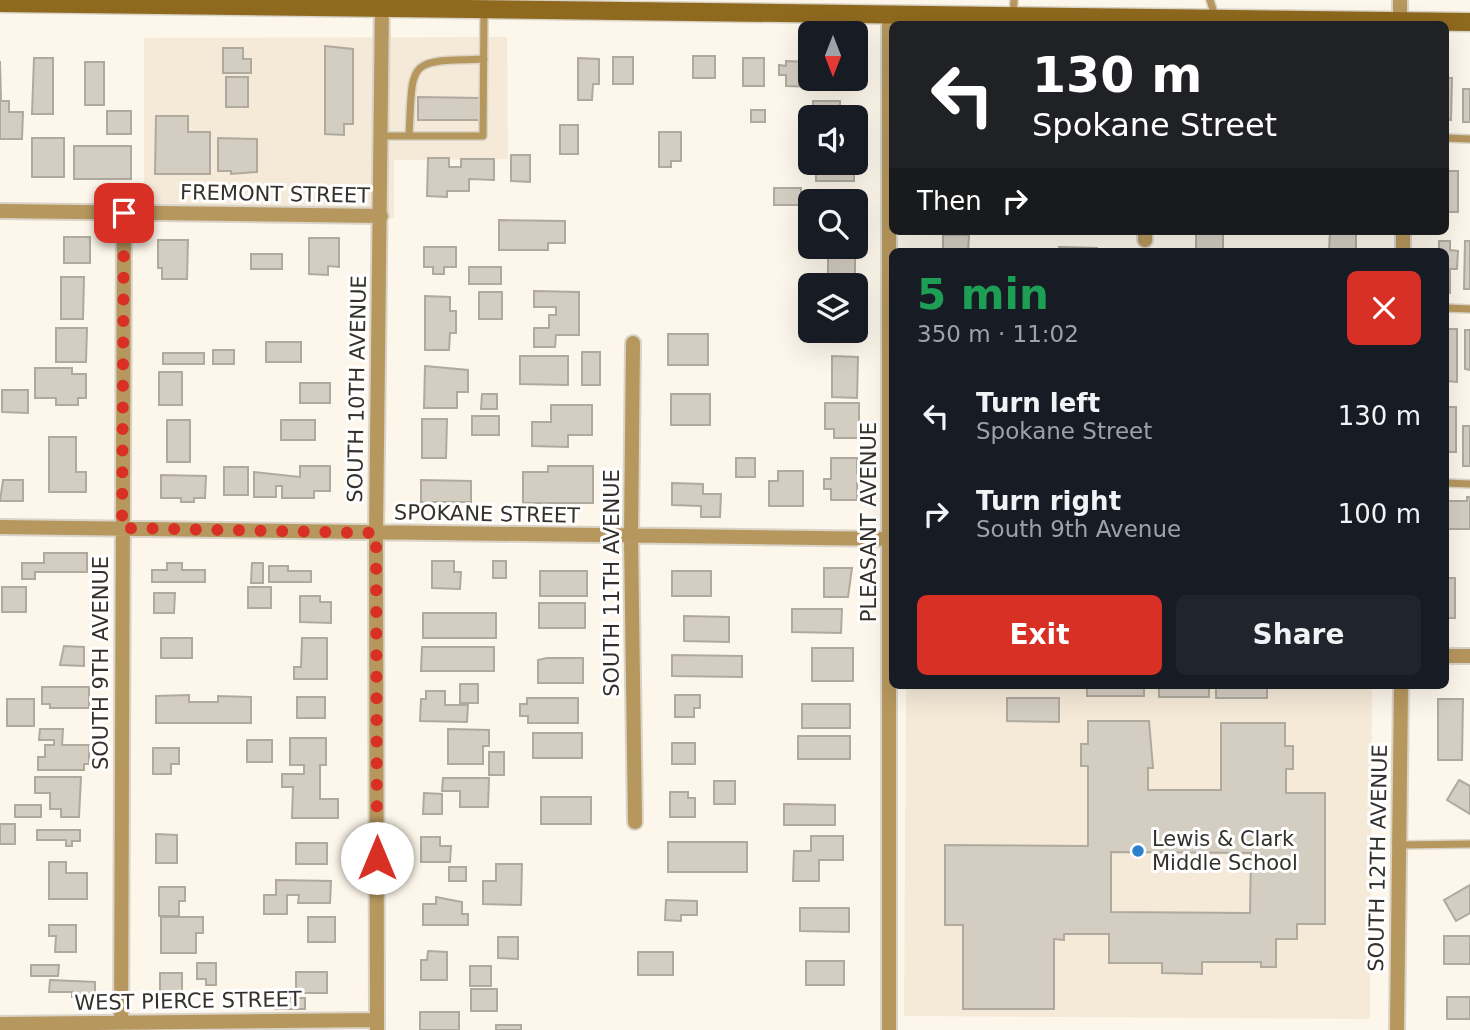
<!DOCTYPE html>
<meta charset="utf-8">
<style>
body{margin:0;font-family:"DejaVu Sans",sans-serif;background:#20242c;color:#f1f3f6;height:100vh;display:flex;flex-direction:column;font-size:26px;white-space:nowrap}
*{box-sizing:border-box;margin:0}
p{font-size:23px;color:#9ea1a6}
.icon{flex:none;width:38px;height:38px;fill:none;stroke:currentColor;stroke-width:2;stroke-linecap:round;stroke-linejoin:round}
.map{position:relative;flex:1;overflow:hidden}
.drawer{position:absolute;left:889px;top:248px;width:560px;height:441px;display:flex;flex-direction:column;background:#171b24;border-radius:10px;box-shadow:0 7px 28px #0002}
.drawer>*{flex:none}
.guide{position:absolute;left:889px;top:21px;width:560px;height:214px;border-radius:10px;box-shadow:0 7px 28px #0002;background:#202124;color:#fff;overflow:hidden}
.needle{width:46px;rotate:180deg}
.fabs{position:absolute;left:798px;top:21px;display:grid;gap:14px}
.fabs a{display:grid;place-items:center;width:70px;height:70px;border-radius:10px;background:#171b24;box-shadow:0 7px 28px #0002;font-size:35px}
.pin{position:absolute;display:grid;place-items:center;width:60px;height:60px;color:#fff;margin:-30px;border-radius:14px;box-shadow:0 4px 10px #0006}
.me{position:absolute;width:77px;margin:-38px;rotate:0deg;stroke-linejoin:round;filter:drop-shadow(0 0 5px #0008)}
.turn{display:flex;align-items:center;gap:24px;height:147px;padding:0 28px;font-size:32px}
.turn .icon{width:91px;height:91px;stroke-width:2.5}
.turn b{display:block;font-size:49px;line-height:60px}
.then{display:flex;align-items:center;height:66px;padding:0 28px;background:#0003;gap:14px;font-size:26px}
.round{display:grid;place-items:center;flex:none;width:74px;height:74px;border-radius:10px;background:#20242c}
.headline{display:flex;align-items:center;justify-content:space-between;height:119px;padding:0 28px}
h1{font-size:42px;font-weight:700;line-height:52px;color:#1e9e55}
.button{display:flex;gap:14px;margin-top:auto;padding:14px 28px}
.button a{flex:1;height:80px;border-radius:10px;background:#d93025;color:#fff;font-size:28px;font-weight:700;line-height:80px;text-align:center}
.button a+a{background:#20242c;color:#f1f3f6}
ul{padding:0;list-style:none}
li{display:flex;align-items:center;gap:21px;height:98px;padding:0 28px}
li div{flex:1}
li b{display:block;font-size:26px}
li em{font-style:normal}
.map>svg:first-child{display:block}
</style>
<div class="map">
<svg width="1470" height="1030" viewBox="0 0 1470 1030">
<rect width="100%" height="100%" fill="#fdf6ea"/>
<!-- built -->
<path fill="#f5ead8" d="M507,37L508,159L394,160V218L144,219V38Z
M906,686H1372L1370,1019L904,1016Z"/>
<!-- building -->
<path fill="#d4cdc2" stroke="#afa99e" stroke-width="2" fill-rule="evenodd" d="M325,46L353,49V124H344V135L325,134Z
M223,48H243V59H251V73H223Z
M693,56H715V78H693Z
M613,57H633V84H613Z
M34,58H53V114H32Z
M578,58L599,59V84H593L592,100H578Z
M743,58H764V86H743Z
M0,61L1,101H9V112H23L22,139H0Z
M786,61L810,62V79H851V88L786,86V75H779V65L786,66Z
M85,62H104V105H85Z
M226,77H248V107H226Z
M1446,78H1452L1451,120L1446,119Z
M1463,89H1470V122H1463Z
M418,97L480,98V120H418Z
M813,101H840V117H813Z
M751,110H765V122H751Z
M107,111H131V134H107Z
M156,116H188V132H210V174H155Z
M560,125H578V154H560Z
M659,132H681V161H671V167H659Z
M32,138H64V177H32Z
M218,138L257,139V172L231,174V171H218Z
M74,146H131V179H74Z
M511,155H530V182L511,181Z
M428,158H449V167H461V159H494V180L469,179V191H447V197L427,196Z
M816,163H854V181H816Z
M1446,171H1458V212H1446Z
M774,188H801V205H774Z
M823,193H853V201H823Z
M499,220L565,221V243H548V250H499Z
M1196,231H1233V234H1223V252H1196Z
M1330,231H1356V252H1329Z
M943,235H969L968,252H943Z
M64,237H90V263H64Z
M309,238H339V267L328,266V275L309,274Z
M158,240H188L187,279H162V268H158Z
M1439,241H1450V250L1458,251L1457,269H1450V293H1446V252H1439Z
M1465,241H1470V289H1464Z
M424,247H456V267H444V274H433V267H424Z
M1059,247L1097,248V252H1059Z
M828,251H855V282H828Z
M251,254H282V269H251Z
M469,267H501V284H469Z
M61,277H84L83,319H61Z
M534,291L579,292V335H556L555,347H534V328H549V315H556V307H534Z
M479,292H502V319H479Z
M425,296L450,297V311H456V333H450L449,350H425Z
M56,328H87L86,362H56Z
M1446,329H1457V382L1446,381Z
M1465,330H1470V370L1465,369Z
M668,334H708V365H668Z
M266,342H301V362H266Z
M213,350H234V364H213Z
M582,352H600V385H582Z
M163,353H204V364H163Z
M520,356H568V385L520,384Z
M832,356L858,357L857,398L832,397Z
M425,366L468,370V392H457V408H424Z
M35,368H72V374H86V398H78V405H56V398H35Z
M159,372H182V405H159Z
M300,383H330V403H300Z
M2,390H28V413L2,412Z
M482,394H497V409H481Z
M671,394H710V425H671Z
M825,403H859V438H834V429H825Z
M551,405H592V435H568V447L532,446V422H551Z
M1446,407H1456V452H1446Z
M472,416H499V435H472Z
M422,419H447L446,458H422Z
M167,420H190V462H167Z
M281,420H315V440H281Z
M1463,426H1470V466H1463Z
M49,437H76V472H86V492H49Z
M736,458H755V477H736Z
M831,458H857V473H862V483H857V500H831V489H824V479H831Z
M300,466H330V491H314V498H282V486H276V497H254V472L300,477Z
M548,466H593V503H523V472H548Z
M224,467H248V495H224Z
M778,471H803V506H769V481H778Z
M161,475L206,476L205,498H194V502H181V498H161Z
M3,480H23V501H0Z
M421,480L471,481V502H421Z
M672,483L703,484V494H721L720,517H701V506L672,505Z
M1467,497H1470V529H1446V501H1467Z
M44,553H87V572H35V579H22V563H44Z
M432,561H454V572H461L460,589L432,588Z
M493,561H506V578H493Z
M167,563H182V570H205V582H152V570H167Z
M252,563H263V583H251Z
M269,566H288V571H311V582H269Z
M824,568H852L848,597H824Z
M540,571H587V596H540Z
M672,571H711V596H672Z
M1446,578H1455V618H1446Z
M2,587H26V612H2Z
M248,587H271V608H248Z
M154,593H175L174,613H154Z
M300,596H320V602H331V623L300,622Z
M539,603H585V628H539Z
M792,609H842L841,633L792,632Z
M423,613H496V638H423Z
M684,616L729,617V642L684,641Z
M161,638H192V658H161Z
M302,638H327V679H294V667H301Z
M64,646L84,647V666L60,665Z
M422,647H494V671H421Z
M812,648H853V681H812Z
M672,655L742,656V677L672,676Z
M547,658H583V683H538V660Z
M460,684H478V703H460Z
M1087,686H1144V696H1087Z
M1159,686H1209V697H1159Z
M1216,686H1267V698H1216Z
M42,687H89V708H50V704H42Z
M426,691H445V705H468L467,722L420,721L421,699H426Z
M189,695V702H218V696L251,697V723H156V696Z
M675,695H700V708H694V717H675Z
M297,697H325V718H297Z
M527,698H578V723H528V716H520V704H527Z
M1007,698H1059V722L1007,721Z
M7,699H34V726H7Z
M1438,699H1463L1462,760H1438Z
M802,704H850V728H802Z
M1088,721H1149L1153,768H1148V790H1221V723H1285V746H1293V769H1286V793H1325V924H1297V939H1276V967H1261V962H1202V974L1162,973V963H1109V934H1064V940L1054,939V1009H963V925H945V845L1088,846V766H1081V744H1088ZM1111,852L1251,853L1250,913L1111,912Z
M40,729H63L62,745H89V764H84V770H38V757H45V745H54V740H39Z
M448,729L489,730V746H483V764H448Z
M533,733H582V758H533Z
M798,736H850V759H798Z
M290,738H326V765H320V799H338V818H292L293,787H282V774H304V765H290Z
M247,740H272V762H247Z
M672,743H695V764H672Z
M153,748H179V764H171V774H153Z
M489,752H504V775H489Z
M35,777H81L79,817H61V809H50V793H35Z
M443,778H489L488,807H460V791H442Z
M1459,780L1470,786V814L1447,800Z
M714,781H735V804H714Z
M670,792H688V798H695V817H670Z
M424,793L442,794V814H423Z
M541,797H591V824H541Z
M784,804L835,805V825H784Z
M15,805H41V817H15Z
M0,824H15V844H0Z
M37,830H80V841H72V846H66V840H37Z
M156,834L177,835V863H156Z
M811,836H843V860H819V881H793L794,851H811Z
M421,837H440V846H451L450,862H421Z
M668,842H747V872H668Z
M296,843H327V864H296Z
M49,862H66V873H87V899H49Z
M496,864H522L521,905L483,904V881H496Z
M449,867H466V881H449Z
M276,880L331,881L330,903H298L299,895H287V914H264V895H276Z
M1470,885V913L1456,921L1444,900Z
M159,887H185V901H179V916H159Z
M436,897L462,902V914H468V925H423V904H436Z
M666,900L697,901V915H681V921L665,920Z
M800,908H849V932L800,931Z
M161,917H203V933H196V953H161Z
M308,917H335V942H308Z
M49,925H76V952H55L56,936H49Z
M1444,936H1470V964H1444Z
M498,937H518V959L498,958Z
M428,951L447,952V980H421V960H427Z
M638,952H673V975H638Z
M806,961H844V985H806Z
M197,963H216V985H206V979H197Z
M31,965H59L58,976H31Z
M470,966H491V986H470Z
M296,972H327V993H296Z
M160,973H182V1002H160Z
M50,980L95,982V998L72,997V992H49Z
M471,989H497V1011H471Z
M1447,997H1470V1019H1447Z
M275,998H305V1009H275Z
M420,1012H459V1030H420Z
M496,1025H521V1030H496Z"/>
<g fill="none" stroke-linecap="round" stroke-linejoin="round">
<!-- service casing -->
<g stroke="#d9d3c8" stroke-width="10">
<path id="service" d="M1210,0L1215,16
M1013,15L1014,0
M381,136H483L484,11
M409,136C413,59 406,61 484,59
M1446,138L1470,139
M1446,308L1470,309
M1446,483L1470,484
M1399,845L1470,844"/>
</g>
<!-- minor casing -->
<g stroke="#d9d3c8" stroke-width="18">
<path id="minor" d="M1400,0V24
M0,211L381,216
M1145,240V231
M1403,252V231
M633,343L631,537L635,822
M0,527L890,539
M1446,656H1470
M0,1024L377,1020
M121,1030L124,213
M377,1030L376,533L382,0
M889,1030V14
M1397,1030L1401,686"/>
</g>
<!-- secondary casing -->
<g stroke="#d9d3c8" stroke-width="21">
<path id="secondary" d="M0,3L1470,22"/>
</g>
<!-- service -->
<use href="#service" stroke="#b6975e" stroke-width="7"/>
<!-- minor -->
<use href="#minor" stroke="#b6975e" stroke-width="14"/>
<!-- secondary -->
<use href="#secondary" stroke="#8e691e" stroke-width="18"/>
</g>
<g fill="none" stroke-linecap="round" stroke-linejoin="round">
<!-- route -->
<path stroke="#d93025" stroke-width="12" stroke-dasharray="0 21.6" d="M124,213L122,528L376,533L377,858"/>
</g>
<!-- markers -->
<circle fill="#2c81cf" stroke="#fff" stroke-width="2.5" cx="1138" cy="851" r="7"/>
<g text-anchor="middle" stroke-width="6" stroke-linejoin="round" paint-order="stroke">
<!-- street labels -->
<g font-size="21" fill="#34312d" stroke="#fff">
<text transform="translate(275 194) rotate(1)" y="7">FREMONT STREET</text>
<text transform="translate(357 389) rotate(-89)" y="7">SOUTH 10TH AVENUE</text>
<text transform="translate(487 514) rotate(1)" y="7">SPOKANE STREET</text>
<text transform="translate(869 522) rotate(-90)" y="7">PLEASANT AVENUE</text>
<text transform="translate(612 583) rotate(-90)" y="7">SOUTH 11TH AVENUE</text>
<text transform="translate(101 663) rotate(-90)" y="7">SOUTH 9TH AVENUE</text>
<text transform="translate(1378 858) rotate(-89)" y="7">SOUTH 12TH AVENUE</text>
<text transform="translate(188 1001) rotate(-1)" y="7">WEST PIERCE STREET</text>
</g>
<!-- poi labels -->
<g font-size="21" fill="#34312d" stroke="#fff" text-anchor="start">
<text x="1152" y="846">Lewis &amp; Clark<tspan x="1152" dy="24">Middle School</tspan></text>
</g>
</g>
</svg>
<div class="fabs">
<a><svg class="needle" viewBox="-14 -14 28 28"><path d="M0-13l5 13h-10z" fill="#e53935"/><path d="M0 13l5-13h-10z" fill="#9ea1a6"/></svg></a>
<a><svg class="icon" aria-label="sound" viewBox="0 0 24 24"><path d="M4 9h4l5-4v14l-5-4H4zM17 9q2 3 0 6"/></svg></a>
<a><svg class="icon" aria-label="search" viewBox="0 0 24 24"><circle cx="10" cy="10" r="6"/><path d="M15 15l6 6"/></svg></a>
<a><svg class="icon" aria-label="layers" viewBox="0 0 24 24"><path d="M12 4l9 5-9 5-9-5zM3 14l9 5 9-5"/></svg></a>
</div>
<div class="pin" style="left:124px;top:213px;background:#d93025"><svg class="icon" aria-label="arrive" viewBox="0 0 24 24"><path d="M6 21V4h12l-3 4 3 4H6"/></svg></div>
<svg class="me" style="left:377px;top:858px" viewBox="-20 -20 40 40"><circle r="19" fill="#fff"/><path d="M0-13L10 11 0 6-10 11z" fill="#d93025"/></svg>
<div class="guide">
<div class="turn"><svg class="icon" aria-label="left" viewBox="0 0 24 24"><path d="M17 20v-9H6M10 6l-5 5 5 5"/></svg><div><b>130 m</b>Spokane Street</div></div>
<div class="then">Then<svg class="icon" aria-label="right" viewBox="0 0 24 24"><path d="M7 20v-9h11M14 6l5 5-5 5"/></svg></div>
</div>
<section class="drawer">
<div class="headline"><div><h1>5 min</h1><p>350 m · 11:02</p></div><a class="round" style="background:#d93025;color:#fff"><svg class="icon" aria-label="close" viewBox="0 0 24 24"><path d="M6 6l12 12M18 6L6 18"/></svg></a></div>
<ul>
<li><svg class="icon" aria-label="left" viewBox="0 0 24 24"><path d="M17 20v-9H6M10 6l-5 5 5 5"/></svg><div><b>Turn left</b><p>Spokane Street</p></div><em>130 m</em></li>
<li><svg class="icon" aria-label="right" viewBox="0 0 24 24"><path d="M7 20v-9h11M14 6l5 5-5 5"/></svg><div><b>Turn right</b><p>South 9th Avenue</p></div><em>100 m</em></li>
</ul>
<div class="button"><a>Exit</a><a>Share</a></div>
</section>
</div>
